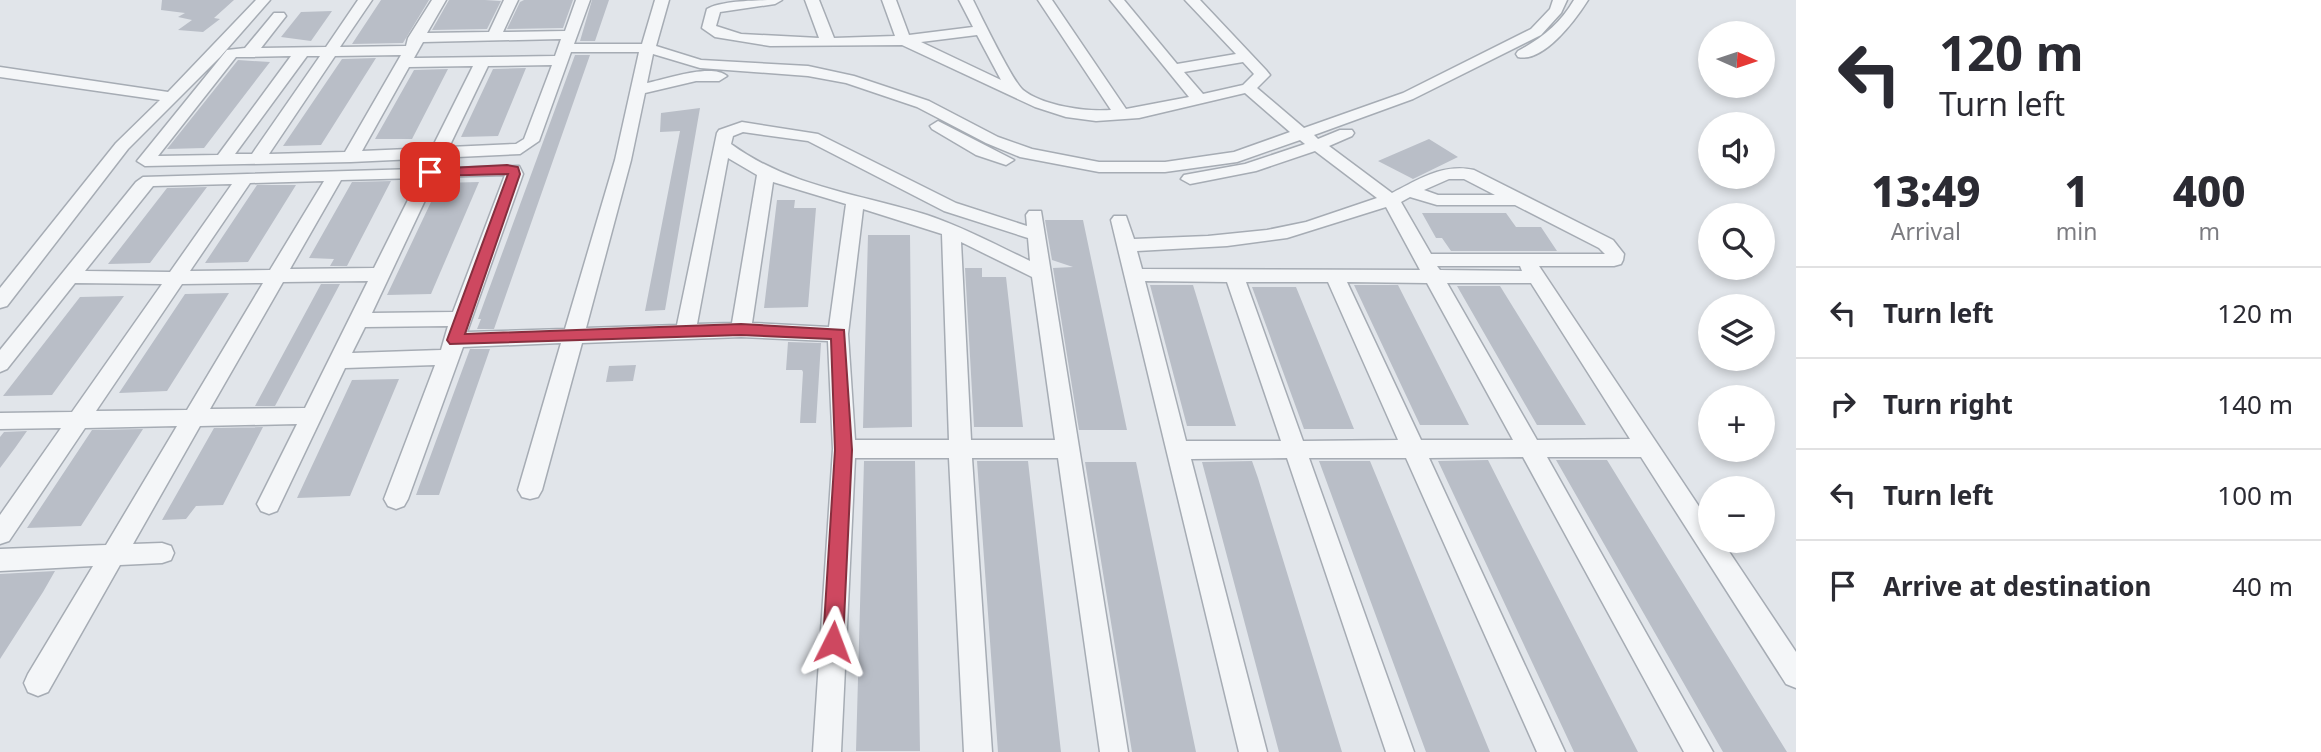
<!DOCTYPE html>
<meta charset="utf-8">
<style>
body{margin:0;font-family:"Noto Sans",sans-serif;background:#f7f7f7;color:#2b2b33;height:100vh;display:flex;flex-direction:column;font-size:26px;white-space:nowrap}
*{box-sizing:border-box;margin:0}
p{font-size:23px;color:#7c7c81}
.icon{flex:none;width:38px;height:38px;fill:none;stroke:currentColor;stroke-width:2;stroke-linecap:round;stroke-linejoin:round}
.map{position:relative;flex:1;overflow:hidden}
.panel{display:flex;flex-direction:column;background:#fff;width:525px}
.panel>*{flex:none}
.guide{background:#fff;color:#2b2b33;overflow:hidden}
.needle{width:46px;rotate:93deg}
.tools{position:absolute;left:1698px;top:21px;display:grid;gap:14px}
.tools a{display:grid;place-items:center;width:77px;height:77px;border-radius:50%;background:#fff;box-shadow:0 4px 10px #0003;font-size:35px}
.pin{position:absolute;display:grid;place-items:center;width:60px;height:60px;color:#fff;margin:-30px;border-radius:14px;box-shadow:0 4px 10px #0006}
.me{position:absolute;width:77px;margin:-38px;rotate:3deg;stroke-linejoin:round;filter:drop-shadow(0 0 5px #0008)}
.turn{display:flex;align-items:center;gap:24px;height:147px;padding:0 28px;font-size:32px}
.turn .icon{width:91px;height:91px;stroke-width:2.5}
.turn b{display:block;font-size:49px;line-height:60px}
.eta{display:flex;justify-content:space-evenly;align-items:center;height:119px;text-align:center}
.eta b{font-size:42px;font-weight:800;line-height:49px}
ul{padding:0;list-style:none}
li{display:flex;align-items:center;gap:21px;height:91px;padding:0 28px;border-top:2px solid #e1e1e2}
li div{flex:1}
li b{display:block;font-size:26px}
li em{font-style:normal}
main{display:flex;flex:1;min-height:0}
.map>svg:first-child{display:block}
</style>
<main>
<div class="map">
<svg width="1796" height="752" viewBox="0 0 1796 752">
<rect width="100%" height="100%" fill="#e1e5ea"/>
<!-- building -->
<path fill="#b9bec7" d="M162,0H234L214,18L220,19L203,32L178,30L192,20L178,17L185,13L161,10Z
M381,0H429L403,43L352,44Z
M449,0H485L501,1L487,29L432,30Z
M524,0H573L563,28L507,29L520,2Z
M592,0H609L595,41H580Z
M332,11L311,41L281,37L301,12Z
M575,55H590L494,329H477L481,319H478Z
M376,58L321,145L283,146L342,59Z
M238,60L270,62L204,148L167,149Z
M526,68L498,136L461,137L493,69Z
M448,69L412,139H375L414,70Z
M700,108L665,310L645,311L680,131L660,132L661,113Z
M1429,139L1458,157L1413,179L1378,161Z
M391,181L347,266H330L334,259L309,258L352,182Z
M479,182L431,294L387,295L440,183Z
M257,185H296L248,262L205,263Z
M207,187L150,263L108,264L167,188Z
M777,200H795L794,208H816L808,307L764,308Z
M1422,213H1506L1516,227H1541L1557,251H1451L1442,238H1436Z
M1045,220H1083L1127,430H1079L1053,268L1073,267L1052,260Z
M868,235H910L912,427L863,428Z
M965,268H982V277H1006L1023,427H974Z
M321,284H340L275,406H255Z
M1150,285H1193L1236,426H1187Z
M1354,285H1398L1469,425H1420Z
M1457,286H1500L1586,425H1537Z
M1252,287H1296L1354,429H1304Z
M229,293L167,391L119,393L185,294Z
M124,296L52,395L3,396L80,297Z
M788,342L821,343L816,423H800L803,372L802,370H786Z
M470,349H490L439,495H416Z
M636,365L633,381L606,382L609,366Z
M399,379L350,496L297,498L352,380Z
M263,427L223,505L196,506L186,519L162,520L214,428Z
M143,429L81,526L27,528L92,430Z
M27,431L15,448L0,468V437L4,432Z
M1488,460L1525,533L1638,752H1574L1438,461Z
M1556,460H1607L1787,752H1723Z
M864,461H915L920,751H856Z
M977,461H1028L1061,752H998Z
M1252,461L1258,478L1342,752H1279L1202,462Z
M1319,461H1370L1490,752H1426Z
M1085,462H1136L1196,752H1132Z
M55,571L43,592L0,659V574Z"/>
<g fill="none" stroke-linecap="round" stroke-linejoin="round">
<!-- street casing -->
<g stroke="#a6acb4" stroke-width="3">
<path id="street" d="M256,0H270L220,57L128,149L7,306L0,308V288L116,143L160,100L0,77V67L168,92Z
M358,0H372L340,47L406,46L408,38L432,0H446L427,33L489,32L504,0H518L503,32L565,31L576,0H590L574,44H642L655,0H669L656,46L701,60L808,66L854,76L929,101L998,137L1032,149L1099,162H1165L1234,152L1290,132L1245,93L1139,118L1096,121L1066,117L1035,107L902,45L770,46L715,37L702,28L707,9C721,0 763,0 782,0L775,4L720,12L716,26L741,34L819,38L805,0H819L834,38L895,36L882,0H896L909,35L973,27L959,0H973C981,16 1013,82 1023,90C1043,106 1086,112 1111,110L1038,0H1052L1126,109L1189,97L1110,0H1124L1177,64L1236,54L1185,0H1200L1266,70L1270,75L1257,88L1304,128L1403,93L1531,29L1550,9L1553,0H1567L1561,13L1541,35L1413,99L1314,135L1318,139L1340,130H1352L1354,133L1352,136L1329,146L1392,193C1418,180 1443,163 1474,170L1613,240L1624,254L1623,260L1621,264L1614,266H1539L1710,523V541H1722L1796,652V688L1786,684L1641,457H1547L1713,752H1684L1523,457L1429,458L1565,752H1537L1406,458H1309L1414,752H1386L1287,458L1191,459L1267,752H1239L1111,220L1114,216H1126L1134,239L1208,236L1267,230L1306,222L1377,198L1315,151L1256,171L1190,184L1181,179L1184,175L1245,164L1305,144L1300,140L1237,162L1165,172H1099L1020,157L986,143L917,107L846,83L808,76L700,68L653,54L647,83C666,79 712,63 727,76L719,81H696L645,93L631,160L586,328L677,325L717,133L719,130L742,122L818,134L956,203L1027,226L1026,215L1029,211H1041L1128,752H1100L1058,458H972L992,752H964L949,458H855L841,752H813L833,449L828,341L741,337L582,343L542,490L538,497L530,499L522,497L518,490L561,343L463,347L408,499L404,506L396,509L388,506L384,499L435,365L345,368L277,511L269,514L261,511L257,504L297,424L200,426L133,544L162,543L171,546L174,553L171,560L162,563L120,565L48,692L38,696L28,692L24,683L28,674L93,566L0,571V549L106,545L177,426L85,428L9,541L0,544V515L61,428L0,429V413L72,412L162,284L75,283L7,369L0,372V350L136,182L143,177L519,166L523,174L467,332L565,329L615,160L639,52H571L539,141L520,154L351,162L145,166L137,161L227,50L245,48L274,13H284L286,16L261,48L326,47ZM977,35L1001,80L921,42ZM561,39L555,56L414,58L423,42ZM401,55L345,152L269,154L335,56ZM291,56L218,155L158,156L236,57ZM307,56H320L252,154H235ZM1243,62L1254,74L1243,85L1203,94L1184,72ZM552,65L524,139L516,144L449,147L488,66ZM473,66L432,148L362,151L409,67ZM743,132L808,141L944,211L1028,238L1030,261C996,245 963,227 927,215C859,194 790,187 731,144L733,136ZM728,158L757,175L732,323L697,324ZM505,175L453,312L372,313L436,177ZM419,178L374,268L290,269L341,180ZM1449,179H1464L1495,195H1438L1424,190ZM324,181L270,270L190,271L250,183ZM773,182L846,204L829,327L752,323ZM232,184L170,272L85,271L153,186ZM1410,197L1437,205H1515L1599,248L1605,254H1431L1401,202ZM1386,207L1420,270L1142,269L1137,251L1227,246L1287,238ZM863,209L942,234L949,440H855L848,334ZM961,242L1032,277L1055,440H971ZM1437,266H1520L1522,271L1440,270ZM368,281L305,408L210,409L283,282ZM1145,281L1227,282L1281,441H1186ZM1246,282H1328L1398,440L1303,441ZM1347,282L1427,283L1513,440H1421ZM263,283L187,410L96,411L182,284ZM1447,283H1531L1630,439L1537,440ZM448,326L441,350L352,353L365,327Z
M1574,0H1588C1576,19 1544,63 1518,57L1516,54L1518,51C1542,38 1560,24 1574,0Z
M938,121L1014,160L1006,165L976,155L932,129L930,126Z"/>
</g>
<!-- street -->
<use href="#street" fill="#f4f6f8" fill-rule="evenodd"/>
</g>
<!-- route -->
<path fill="#ce4860" stroke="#862f3e" stroke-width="2" d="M507,165L518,167L520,174L465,334L741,324L844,330L852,450L843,642L840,648L833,651L826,648L823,642L835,450L831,339L741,335L450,344L447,340L508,174L430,176L424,172L430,169Z"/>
</svg>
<div class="tools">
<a><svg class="needle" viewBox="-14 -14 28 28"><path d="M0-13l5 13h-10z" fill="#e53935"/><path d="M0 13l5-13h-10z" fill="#7c7c81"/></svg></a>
<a><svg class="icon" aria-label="sound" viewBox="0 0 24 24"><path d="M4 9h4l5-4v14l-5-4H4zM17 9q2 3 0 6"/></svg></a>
<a><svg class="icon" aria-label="search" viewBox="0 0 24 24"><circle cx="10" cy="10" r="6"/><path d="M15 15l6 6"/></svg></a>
<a><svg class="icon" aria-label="layers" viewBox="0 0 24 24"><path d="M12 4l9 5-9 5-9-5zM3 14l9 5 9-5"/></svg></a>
<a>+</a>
<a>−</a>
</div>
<div class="pin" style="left:430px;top:172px;background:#d93025"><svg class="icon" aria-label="arrive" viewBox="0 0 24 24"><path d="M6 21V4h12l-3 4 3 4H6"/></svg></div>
<svg class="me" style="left:833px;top:642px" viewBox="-20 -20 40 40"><path d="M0-17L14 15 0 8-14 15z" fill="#ce4860" stroke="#fff" stroke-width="4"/></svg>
</div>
<section class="panel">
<div class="guide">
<div class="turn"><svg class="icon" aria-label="left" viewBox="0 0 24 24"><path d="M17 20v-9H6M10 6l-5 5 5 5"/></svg><div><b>120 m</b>Turn left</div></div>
</div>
<div class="eta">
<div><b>13:49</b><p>Arrival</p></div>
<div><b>1</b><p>min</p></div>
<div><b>400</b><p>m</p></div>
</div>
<ul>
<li><svg class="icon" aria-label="left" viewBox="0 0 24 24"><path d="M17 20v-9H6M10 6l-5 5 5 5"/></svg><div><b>Turn left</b></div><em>120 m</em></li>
<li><svg class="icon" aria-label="right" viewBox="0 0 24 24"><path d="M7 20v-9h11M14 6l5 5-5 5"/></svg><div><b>Turn right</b></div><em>140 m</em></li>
<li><svg class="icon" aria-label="left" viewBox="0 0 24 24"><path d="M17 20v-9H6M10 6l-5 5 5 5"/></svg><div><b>Turn left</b></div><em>100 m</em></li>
<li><svg class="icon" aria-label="arrive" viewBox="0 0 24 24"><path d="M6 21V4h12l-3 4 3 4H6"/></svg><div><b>Arrive at destination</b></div><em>40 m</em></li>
</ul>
</section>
</main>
